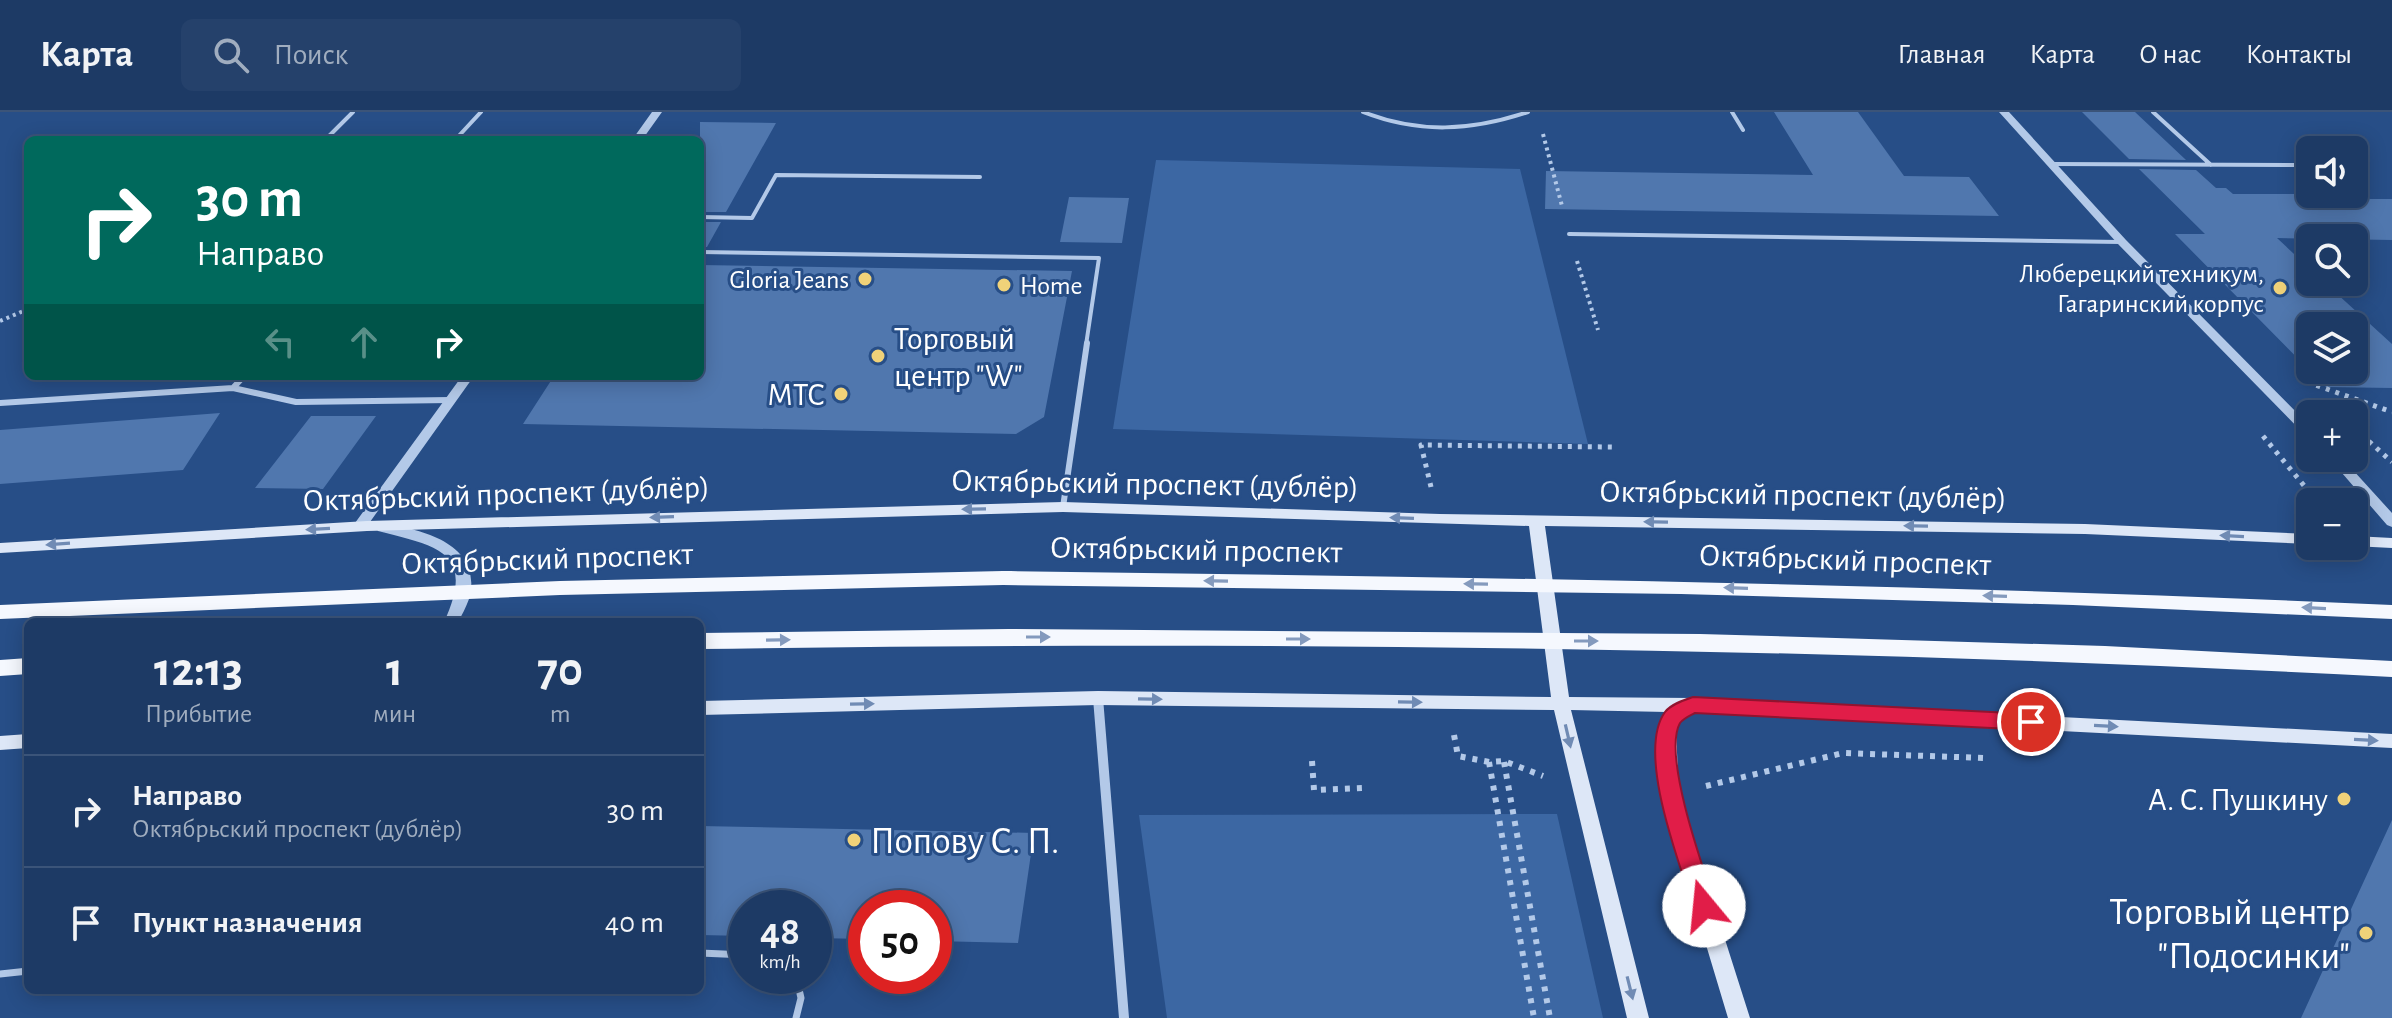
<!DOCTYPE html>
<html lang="ru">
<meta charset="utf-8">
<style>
body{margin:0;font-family:"Alegreya Sans",sans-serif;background:#25416b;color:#f1f3f6;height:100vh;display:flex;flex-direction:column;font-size:30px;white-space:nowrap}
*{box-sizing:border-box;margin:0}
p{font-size:26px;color:#a0adbf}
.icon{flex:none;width:44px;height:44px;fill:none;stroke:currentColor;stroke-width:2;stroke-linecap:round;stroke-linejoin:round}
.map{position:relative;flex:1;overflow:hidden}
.side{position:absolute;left:24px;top:506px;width:680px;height:376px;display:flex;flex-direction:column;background:#1d3a65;border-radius:12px;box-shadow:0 4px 20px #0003,0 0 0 2px #3b5479}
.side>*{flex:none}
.guide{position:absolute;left:24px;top:24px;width:680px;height:244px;border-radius:12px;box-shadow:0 4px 20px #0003,0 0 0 2px #3b5479;background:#00695c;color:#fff;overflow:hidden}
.tools{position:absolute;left:2296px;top:24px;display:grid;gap:16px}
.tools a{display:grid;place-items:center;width:72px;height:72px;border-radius:12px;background:#1d3a65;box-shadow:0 4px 20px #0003,0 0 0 2px #3b5479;font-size:40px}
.speed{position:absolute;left:728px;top:778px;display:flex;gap:16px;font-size:40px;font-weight:700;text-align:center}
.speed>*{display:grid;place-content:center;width:104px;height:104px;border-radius:50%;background:#1d3a65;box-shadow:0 4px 20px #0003,0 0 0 2px #3b5479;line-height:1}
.speed small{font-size:20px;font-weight:400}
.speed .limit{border:12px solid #d22;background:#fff;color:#111}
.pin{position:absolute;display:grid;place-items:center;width:68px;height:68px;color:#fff;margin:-34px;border:4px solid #fff;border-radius:50%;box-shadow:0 2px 8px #0007}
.me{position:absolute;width:88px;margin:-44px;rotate:343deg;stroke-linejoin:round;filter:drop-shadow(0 0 6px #0008)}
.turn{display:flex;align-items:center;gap:28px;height:168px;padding:0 40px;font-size:36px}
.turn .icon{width:104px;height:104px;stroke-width:2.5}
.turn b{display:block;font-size:56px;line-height:68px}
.lanes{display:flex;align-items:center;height:76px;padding:0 40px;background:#0003;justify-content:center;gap:40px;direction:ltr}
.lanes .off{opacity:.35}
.eta{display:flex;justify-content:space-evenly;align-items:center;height:136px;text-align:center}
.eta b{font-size:48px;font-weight:700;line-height:56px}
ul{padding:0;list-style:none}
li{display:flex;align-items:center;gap:24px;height:112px;padding:0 40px;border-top:2px solid #3b5479}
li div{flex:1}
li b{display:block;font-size:30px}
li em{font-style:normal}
header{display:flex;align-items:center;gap:48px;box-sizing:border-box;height:112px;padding:0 40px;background:#1d3a65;border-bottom:2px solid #3b5479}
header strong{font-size:38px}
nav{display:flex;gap:44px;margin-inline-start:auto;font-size:28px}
.search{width:560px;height:72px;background:#25416b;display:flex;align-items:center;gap:20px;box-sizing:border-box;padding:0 28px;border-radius:12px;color:#a0adbf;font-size:30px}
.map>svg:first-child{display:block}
</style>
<header>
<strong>Карта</strong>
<div class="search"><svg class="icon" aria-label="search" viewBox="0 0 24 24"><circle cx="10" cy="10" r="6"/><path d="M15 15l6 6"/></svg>Поиск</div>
<nav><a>Главная</a><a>Карта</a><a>О нас</a><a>Контакты</a></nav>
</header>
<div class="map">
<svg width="2392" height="906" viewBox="0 0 2392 906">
<rect width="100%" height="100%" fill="#274e87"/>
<!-- green -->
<path fill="#3c67a3" d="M1156,48L1520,57L1588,332L1113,317Z
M1557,702L1603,906H1167L1139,703Z"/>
<!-- building -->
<path fill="#5077ae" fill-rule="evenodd" d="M1774,0H1858L1904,64L1969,65L1999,104L1545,97L1546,59L1813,63Z
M2082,0H2135L2186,48L2129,47Z
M700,10L776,11L726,100H700Z
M2139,57L2196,58L2216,76H2226L2233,82H2364L2370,87H2392V128L2277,126L2310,157V170H2324L2392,232V276L2326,275L2175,122H2205ZM2310,214H2354V258H2310Z
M1069,85L1129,86L1122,131L1060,130Z
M700,110H721L707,135H700Z
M700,153L1072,159L1044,305L1016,322L523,312L554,264H700Z
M220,301L183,358L0,372V318Z
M311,304H376L323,377L255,376Z
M2392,708V906H2301Z
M700,714L1034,721L1018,831L934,829V796H866V827L814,826V796H746V824L700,823Z"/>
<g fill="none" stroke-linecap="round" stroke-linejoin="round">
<!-- path-far2 -->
<path stroke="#b3c9e8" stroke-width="4" stroke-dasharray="3 4" stroke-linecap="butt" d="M1543,22L1562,94
M1577,149L1598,218
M0,209L28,197"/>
<!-- path-far1 -->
<path stroke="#b3c9e8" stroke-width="5" stroke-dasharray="4 6" stroke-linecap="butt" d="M2307,270L2392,300
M2354,316L2392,350
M2263,324L2311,382
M1431,375L1421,333L1613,335"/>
<!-- path -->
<path stroke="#b3c9e8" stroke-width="6" stroke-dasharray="5 7" stroke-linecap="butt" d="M1454,623L1458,644L1489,650L1504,649L1543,664
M1312,649L1314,678L1363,676
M1489,650L1534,906
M1504,650L1550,906
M1706,674L1843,641L1984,646"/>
<!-- service-far2 -->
<path stroke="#b3c9e8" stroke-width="4" d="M1363,0C1419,22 1471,19 1528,0
M1732,0L1743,18
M2153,0L2211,53
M325,28L353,0
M455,28L481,0
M2052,52L2307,53
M700,105L752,106L776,63L980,65
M1569,122L2121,130
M700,140L1099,146L1086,233"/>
<!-- service-far1 -->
<path stroke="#b3c9e8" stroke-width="6" d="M233,276L244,264
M0,291L233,276L296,290L451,288
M1063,395L1087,231"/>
<!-- service -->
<path stroke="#b3c9e8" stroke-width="7" d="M700,841L746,843
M0,862L28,859
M796,864L801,886L796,906"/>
<!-- minor -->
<path stroke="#b3c9e8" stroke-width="10" d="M1098,586L1124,906"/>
<!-- tertiary -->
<path fill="#b3c9e8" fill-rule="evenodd" d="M652,0H662L642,28H632Z
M1999,0H2009L2126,128L2310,314V325L2306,324L2118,132Z
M462,264H474L365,417H355L353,414L355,411Z
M2329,346H2342L2392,401V415L2387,413Z
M383,411C423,418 484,432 469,487C466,495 462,503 458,510H444C477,439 436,434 378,419L376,416L378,413Z"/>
<!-- secondary -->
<path fill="#dde7f7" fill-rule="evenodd" d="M1063,390L1440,402L2085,412L2310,422V432L2085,422L1545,414L1569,585L1693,586L2392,622V636L1694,600L1681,607L1676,619L1679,683L1750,906H1728L1661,683L1658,619L1667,600L1571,598L1649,906H1627L1554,598L1098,593L700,603V589L1098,579L1551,585L1529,414L1063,400L367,419L0,441V431L367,409Z
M2354,424L2392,426V436L2353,434Z
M28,622V636L0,638V624Z"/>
<!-- primary -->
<path fill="#f5f8fe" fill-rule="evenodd" d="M1003,459C1466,465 1929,472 2392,493V507L2073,493L1681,482L1003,473L560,483L0,507V493L560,469Z
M1008,517L1700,522L2105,534L2392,549V565C1828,535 1264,529 700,537V521Z
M28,546V562L0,564V548Z"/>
</g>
<!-- one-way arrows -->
<defs><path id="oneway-solid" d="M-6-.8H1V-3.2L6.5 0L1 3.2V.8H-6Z" transform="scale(2)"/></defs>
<g fill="#708bb4">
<use href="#oneway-solid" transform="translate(974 397) rotate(179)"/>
<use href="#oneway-solid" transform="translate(662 405) rotate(178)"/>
<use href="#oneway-solid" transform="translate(1402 406) rotate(-178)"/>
<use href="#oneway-solid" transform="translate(1656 410) rotate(-179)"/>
<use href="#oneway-solid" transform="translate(1916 414) rotate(-179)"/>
<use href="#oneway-solid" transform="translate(318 417) rotate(177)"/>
<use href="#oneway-solid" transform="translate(2232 424) rotate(-177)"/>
<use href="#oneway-solid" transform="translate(58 432) rotate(176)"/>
<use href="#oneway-solid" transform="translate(1150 587) rotate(1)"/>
<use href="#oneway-solid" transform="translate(1410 590) rotate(1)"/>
<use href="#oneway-solid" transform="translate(862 592) rotate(-1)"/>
<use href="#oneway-solid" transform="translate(2106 614) rotate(3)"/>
<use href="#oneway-solid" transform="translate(1568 624) rotate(77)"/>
<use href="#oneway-solid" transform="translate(2366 628) rotate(3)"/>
<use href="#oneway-solid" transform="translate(1630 876) rotate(76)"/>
</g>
<g fill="#849abd">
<use href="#oneway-solid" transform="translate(1216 469) rotate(-179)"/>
<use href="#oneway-solid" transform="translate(1476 472) rotate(-179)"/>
<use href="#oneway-solid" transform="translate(1736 476) rotate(-178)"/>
<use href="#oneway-solid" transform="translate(1995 484) rotate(-178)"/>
<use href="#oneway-solid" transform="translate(2314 496) rotate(-177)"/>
<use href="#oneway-solid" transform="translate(1038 525)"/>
<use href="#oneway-solid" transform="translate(1298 527)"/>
<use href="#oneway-solid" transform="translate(778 528) rotate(-1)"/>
<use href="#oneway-solid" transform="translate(1586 529)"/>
</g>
<!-- route -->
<path fill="#e11d48" stroke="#92132f" stroke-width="2" d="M1693,585L2031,602L2038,605L2041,610L2038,616L2031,618L1695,601C1689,604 1684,606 1680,611C1662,643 1704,759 1716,794L1712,802L1704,805L1696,802L1693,794C1679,750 1636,640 1665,600C1671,592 1684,588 1693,585Z"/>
<!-- markers -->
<g fill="#f0d279" stroke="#274e87" stroke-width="3">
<circle cx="865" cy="167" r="8"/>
<circle cx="1004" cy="173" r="8"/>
<circle cx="2280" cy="176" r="8"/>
<circle cx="878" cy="244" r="8"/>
<circle cx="841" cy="282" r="8"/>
<circle cx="2344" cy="687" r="8"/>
<circle cx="854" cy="728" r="8"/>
<circle cx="2366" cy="821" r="8"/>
</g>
<g text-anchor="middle" stroke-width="6" stroke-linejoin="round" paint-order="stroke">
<!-- far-poi labels -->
<g font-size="26" fill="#fff" stroke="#274e87" text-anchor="end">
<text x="2264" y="170">Люберецкий техникум,<tspan x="2264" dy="30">Гагаринский корпус</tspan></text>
<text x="849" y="176">Gloria Jeans</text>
<text x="1020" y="182" text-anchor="start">Home</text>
</g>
<!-- poi labels -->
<g font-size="32" fill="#fff" stroke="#274e87" text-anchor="end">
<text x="894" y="237" text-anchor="start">Торговый<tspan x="894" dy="37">центр "W"</tspan></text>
<text x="825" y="293">МТС</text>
<text x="2328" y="698">А. С. Пушкину</text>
</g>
<!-- street labels -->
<g font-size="32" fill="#fff" stroke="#274e87">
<text transform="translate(1155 371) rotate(1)" y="11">Октябрьский проспект (дублёр)</text>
<text transform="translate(506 381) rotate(-2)" y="11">Октябрьский проспект (дублёр)</text>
<text transform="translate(1803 382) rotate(1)" y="11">Октябрьский проспект (дублёр)</text>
<text transform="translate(1196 437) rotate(1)" y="11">Октябрьский проспект</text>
<text transform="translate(547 446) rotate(-2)" y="11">Октябрьский проспект</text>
<text transform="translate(1845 447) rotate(2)" y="11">Октябрьский проспект</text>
</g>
<!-- near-poi labels -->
<g font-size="38" fill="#fff" stroke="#274e87" text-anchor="start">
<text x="870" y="741">Попову С. П.</text>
<text x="2350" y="812" text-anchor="end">Торговый центр<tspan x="2350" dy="44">"Подосинки"</tspan></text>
</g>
</g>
</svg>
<div class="tools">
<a><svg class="icon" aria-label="sound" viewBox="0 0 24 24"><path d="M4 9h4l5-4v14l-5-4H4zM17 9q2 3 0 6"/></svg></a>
<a><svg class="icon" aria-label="search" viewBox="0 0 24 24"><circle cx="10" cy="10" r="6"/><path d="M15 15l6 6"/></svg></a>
<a><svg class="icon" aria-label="layers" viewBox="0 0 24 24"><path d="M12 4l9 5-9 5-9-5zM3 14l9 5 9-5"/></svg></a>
<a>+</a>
<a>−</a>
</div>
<div class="speed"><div>48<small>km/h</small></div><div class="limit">50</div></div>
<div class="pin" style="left:2031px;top:610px;background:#d93025"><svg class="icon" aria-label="arrive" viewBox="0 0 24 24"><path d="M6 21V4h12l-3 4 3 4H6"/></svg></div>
<svg class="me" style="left:1704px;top:794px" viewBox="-20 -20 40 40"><circle r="19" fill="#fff"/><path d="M0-13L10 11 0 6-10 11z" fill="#e11d48"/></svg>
<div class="guide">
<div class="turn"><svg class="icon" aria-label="right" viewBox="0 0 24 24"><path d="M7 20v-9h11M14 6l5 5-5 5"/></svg><div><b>30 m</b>Направо</div></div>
<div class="lanes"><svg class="icon off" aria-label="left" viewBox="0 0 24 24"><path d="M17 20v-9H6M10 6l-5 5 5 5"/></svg><svg class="icon off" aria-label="ahead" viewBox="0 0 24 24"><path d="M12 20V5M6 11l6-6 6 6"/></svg><svg class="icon" aria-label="right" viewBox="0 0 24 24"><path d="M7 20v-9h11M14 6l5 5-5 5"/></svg></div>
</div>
<section class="side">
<div class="eta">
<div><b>12:13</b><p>Прибытие</p></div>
<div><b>1</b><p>мин</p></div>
<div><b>70</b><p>m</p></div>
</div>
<ul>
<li><svg class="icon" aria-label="right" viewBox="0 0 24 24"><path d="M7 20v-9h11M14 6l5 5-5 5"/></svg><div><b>Направо</b><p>Октябрьский проспект (дублёр)</p></div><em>30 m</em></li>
<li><svg class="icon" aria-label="arrive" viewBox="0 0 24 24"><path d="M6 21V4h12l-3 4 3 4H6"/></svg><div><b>Пункт назначения</b></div><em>40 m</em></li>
</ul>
</section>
</div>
